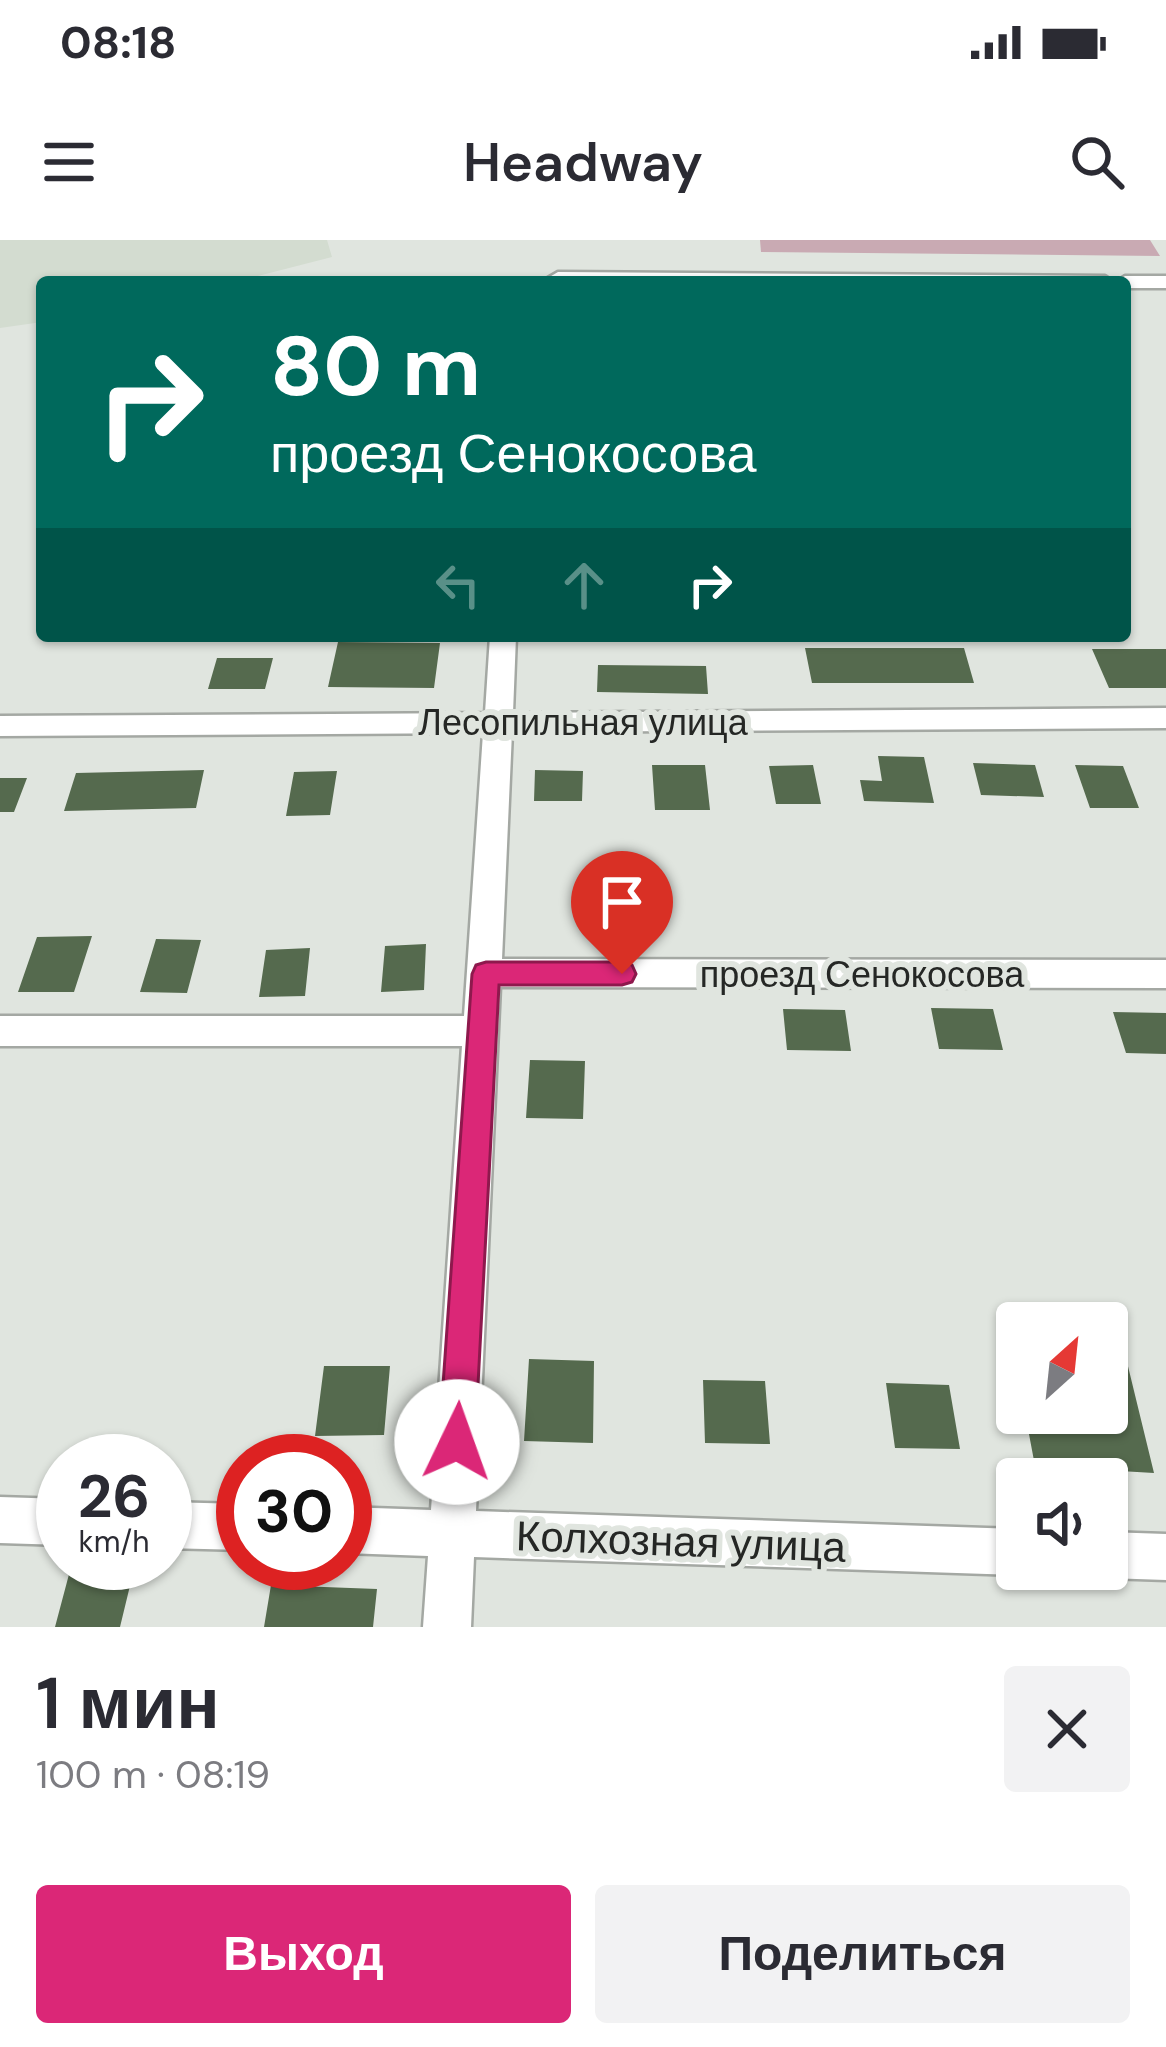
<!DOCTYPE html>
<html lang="ru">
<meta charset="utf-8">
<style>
body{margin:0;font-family:"DM Sans",sans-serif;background:#f2f2f3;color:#2b2b33;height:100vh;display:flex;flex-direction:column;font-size:45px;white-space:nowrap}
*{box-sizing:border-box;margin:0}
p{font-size:39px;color:#7c7c81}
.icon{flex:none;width:66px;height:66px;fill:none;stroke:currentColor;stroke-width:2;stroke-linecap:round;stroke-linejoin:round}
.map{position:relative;height:1387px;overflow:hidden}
.panel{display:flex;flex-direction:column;background:#fff;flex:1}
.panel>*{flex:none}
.top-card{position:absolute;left:36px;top:36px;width:1095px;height:366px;border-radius:12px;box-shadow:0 3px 9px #0004;background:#00695c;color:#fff;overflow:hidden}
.needle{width:78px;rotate:27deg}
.controls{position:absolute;left:996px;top:1062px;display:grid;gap:24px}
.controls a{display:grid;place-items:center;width:132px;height:132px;border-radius:12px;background:#fff;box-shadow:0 3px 9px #0004;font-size:60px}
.speed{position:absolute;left:36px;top:1194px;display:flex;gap:24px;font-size:60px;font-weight:700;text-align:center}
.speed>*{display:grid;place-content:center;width:156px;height:156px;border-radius:50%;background:#fff;box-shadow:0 3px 9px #0004;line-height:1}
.speed small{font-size:30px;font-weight:400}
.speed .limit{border:18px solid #d22;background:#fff;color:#111}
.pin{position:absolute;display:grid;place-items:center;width:102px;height:102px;color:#fff;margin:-123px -51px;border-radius:50% 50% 50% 0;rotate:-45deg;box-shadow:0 0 12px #0007}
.pin .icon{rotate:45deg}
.me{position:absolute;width:132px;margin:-66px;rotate:3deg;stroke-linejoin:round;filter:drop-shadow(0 0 9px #0008)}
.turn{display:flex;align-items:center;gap:42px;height:252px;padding:0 36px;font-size:54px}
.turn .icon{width:156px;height:156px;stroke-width:2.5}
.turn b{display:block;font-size:84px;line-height:102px}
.lanes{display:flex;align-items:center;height:114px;padding:0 36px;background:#0003;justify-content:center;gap:60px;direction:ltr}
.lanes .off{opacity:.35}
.round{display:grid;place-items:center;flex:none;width:126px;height:126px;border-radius:12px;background:#f2f2f3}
.head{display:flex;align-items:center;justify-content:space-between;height:204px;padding:0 36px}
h1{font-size:72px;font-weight:600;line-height:90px}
.cta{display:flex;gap:24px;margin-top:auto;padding:24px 36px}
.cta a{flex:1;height:138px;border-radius:12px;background:#db2777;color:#fff;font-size:48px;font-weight:600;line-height:138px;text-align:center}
.cta a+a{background:#f2f2f3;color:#2b2b33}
.status{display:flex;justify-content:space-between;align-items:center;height:84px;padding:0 60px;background:#fff;direction:ltr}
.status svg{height:33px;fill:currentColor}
header{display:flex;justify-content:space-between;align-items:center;height:156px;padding:0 36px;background:#fff;font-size:54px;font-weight:600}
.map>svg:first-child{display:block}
</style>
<div class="status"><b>08:18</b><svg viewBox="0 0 49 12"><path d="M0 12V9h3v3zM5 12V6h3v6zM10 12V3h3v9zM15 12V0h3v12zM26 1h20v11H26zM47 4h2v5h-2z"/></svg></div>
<header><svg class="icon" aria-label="menu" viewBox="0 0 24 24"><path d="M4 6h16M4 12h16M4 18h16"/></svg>Headway<svg class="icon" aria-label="search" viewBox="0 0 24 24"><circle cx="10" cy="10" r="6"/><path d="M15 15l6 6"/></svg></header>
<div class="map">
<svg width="1166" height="1387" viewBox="0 0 1166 1387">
<rect width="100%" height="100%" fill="#e0e5df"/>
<!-- built -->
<path fill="#d3dcd0" d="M0,0H327L332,17L234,42H42V82L0,88Z"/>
<!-- green -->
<path fill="#c9aab3" d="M760,0H1150L1160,16L761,12Z"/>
<!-- building -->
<path fill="#556a4e" d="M338,402L440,403L434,448L328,447Z
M805,408H964L974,443H812Z
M1092,409H1166V448H1109Z
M217,418H273L265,449H208Z
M598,425L706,426L708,454L597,452Z
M878,516L924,517L934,563L864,561L860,540L882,541Z
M973,523L1035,525L1044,557L981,555Z
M652,525H705L710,570H655Z
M813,525L821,564H776L769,526Z
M1075,525L1123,526L1139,568H1090Z
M204,530L196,568L64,571L76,533Z
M535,530L583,531L582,561H534Z
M337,531L330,575L286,576L294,532Z
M0,538H27L14,572H0Z
M92,696L74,752H18L37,697Z
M156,699L201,700L187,753L140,752Z
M426,704L424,750L381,752L385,706Z
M310,708L305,756L259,757L266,710Z
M931,768L993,769L1003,810L939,809Z
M783,769L845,770L851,811L787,810Z
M1113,772L1166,773V814L1126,813Z
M530,820L585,821L583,879L526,878Z
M1107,1113L1125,1114L1154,1233L1035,1226L1025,1173H1107Z
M529,1119L594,1121L593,1203L524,1201Z
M324,1126H390L384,1195L315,1196Z
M703,1140L765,1141L770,1204L705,1203Z
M886,1143L949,1145L960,1209L895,1208Z
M72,1323L135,1325L120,1387H55Z
M271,1345L377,1349L373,1387H264Z"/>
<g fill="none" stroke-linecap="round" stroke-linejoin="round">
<!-- minor casing -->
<g stroke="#a4a8a3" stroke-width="5">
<path id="minor" d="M558,32L1105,36L1114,42H541Z
M1125,36H1166V48H1125V42H1116Z
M490,396H516L513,473L1166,468V488L512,492L502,719L1166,720V748L500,747L476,1271L1017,1289V1329H1032L1017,1335L474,1317L471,1387H423L428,1316L345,1313V1267L431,1270L462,806H0V776H464L483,493L0,496V476L485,473Z
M0,1257L63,1259V1305L0,1303Z
M165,1262L243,1264V1310L165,1308Z
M1107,1292L1166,1294V1340L1107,1338L1091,1331L1107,1329Z"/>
</g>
<!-- minor -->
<use href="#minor" fill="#fff" fill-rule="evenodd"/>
</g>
<!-- route -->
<path fill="#db2777" stroke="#8e194d" stroke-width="3" d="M486,722H622L632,725L636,734L632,742L622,745H499L475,1202L470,1215L457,1221L444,1215L439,1202L472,734L476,725Z"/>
<g text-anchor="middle" stroke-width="12" stroke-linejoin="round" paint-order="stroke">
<!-- street labels -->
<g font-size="36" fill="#252725" stroke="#e0e5df">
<text x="583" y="495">Лесопильная улица</text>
<text x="862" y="747">проезд Сенокосова</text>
</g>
<!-- near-street labels -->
<g font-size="42" fill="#252725" stroke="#e0e5df">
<text transform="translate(681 1301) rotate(2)" y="15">Колхозная улица</text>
</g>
</g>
</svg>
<div class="controls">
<a><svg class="needle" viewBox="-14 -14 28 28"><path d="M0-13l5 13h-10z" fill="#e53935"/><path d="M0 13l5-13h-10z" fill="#7c7c81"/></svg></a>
<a><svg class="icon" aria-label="sound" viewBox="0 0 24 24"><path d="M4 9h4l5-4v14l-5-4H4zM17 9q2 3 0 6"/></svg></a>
</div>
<div class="speed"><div>26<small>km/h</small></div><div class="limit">30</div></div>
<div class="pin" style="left:622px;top:734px;background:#d93025"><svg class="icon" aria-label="arrive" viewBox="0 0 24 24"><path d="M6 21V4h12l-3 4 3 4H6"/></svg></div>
<svg class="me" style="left:457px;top:1202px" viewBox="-20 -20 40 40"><circle r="19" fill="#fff"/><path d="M0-13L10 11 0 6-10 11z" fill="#db2777"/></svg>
<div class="top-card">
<div class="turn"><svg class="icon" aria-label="right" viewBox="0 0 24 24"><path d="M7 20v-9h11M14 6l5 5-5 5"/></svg><div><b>80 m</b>проезд Сенокосова</div></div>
<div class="lanes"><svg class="icon off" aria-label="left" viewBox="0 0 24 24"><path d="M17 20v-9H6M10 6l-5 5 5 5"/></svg><svg class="icon off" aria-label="ahead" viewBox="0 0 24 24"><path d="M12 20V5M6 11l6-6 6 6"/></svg><svg class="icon" aria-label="right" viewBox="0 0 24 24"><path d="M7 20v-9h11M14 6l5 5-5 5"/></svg></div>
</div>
</div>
<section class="panel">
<div class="head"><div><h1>1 мин</h1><p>100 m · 08:19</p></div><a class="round"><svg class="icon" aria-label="close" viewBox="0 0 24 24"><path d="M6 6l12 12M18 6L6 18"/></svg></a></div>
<div class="cta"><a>Выход</a><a>Поделиться</a></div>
</section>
